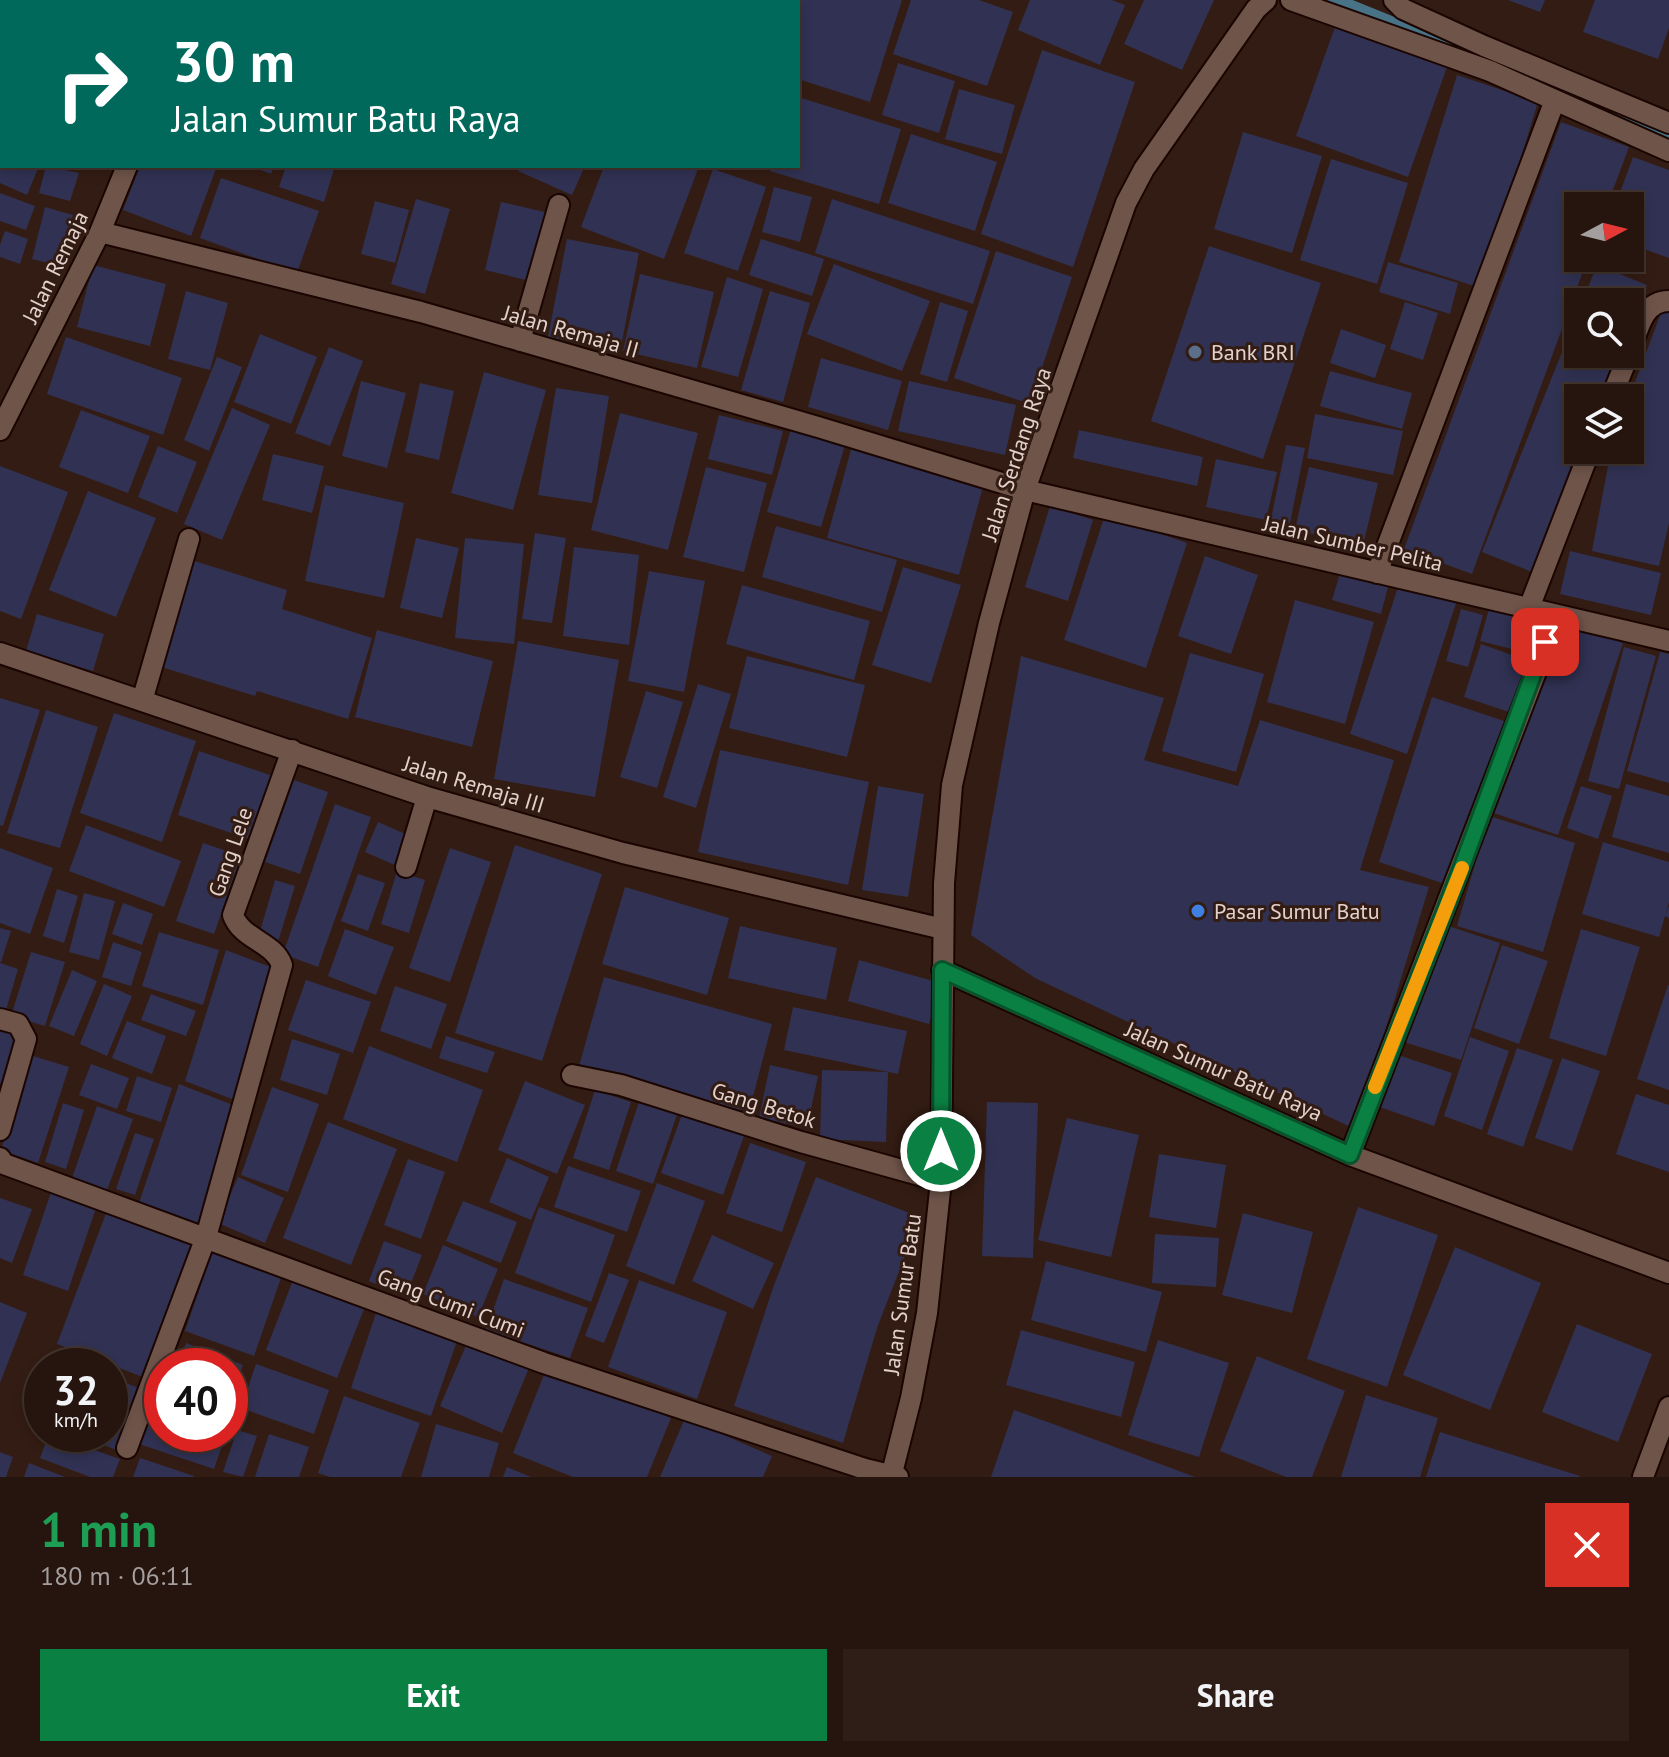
<!DOCTYPE html>
<meta charset="utf-8">
<style>
body{margin:0;font-family:"PT Sans",sans-serif;background:#2e1e17;color:#f1f3f6;height:100vh;display:flex;flex-direction:column;font-size:30px;white-space:nowrap}
*{box-sizing:border-box;margin:0}
p{font-size:26px;color:#a49f9e}
.icon{flex:none;width:44px;height:44px;fill:none;stroke:currentColor;stroke-width:2;stroke-linecap:round;stroke-linejoin:round}
.map{position:relative;height:1477px;overflow:hidden}
.sheet{display:flex;flex-direction:column;background:#26150e;flex:1}
.sheet>*{flex:none}
.banner{position:absolute;left:0px;top:0px;width:800px;height:168px;box-shadow:0 4px 12px #0003,0 0 0 2px #42342e;background:#00695c;color:#fff;overflow:hidden}
.needle{width:52px;rotate:83deg}
.tools{position:absolute;left:1564px;top:192px;display:grid;gap:16px}
.tools a{display:grid;place-items:center;width:80px;height:80px;border-radius:0px;background:#26150e;box-shadow:0 4px 12px #0003,0 0 0 2px #42342e;font-size:40px}
.speed{position:absolute;left:24px;top:1348px;display:flex;gap:16px;font-size:40px;font-weight:700;text-align:center}
.speed>*{display:grid;place-content:center;width:104px;height:104px;border-radius:50%;background:#26150e;box-shadow:0 4px 12px #0003,0 0 0 2px #42342e;line-height:1}
.speed small{font-size:20px;font-weight:400}
.speed .limit{border:12px solid #d22;background:#fff;color:#111}
.pin{position:absolute;display:grid;place-items:center;width:68px;height:68px;color:#fff;margin:-34px;border-radius:16px;box-shadow:0 4px 12px #0006}
.me{position:absolute;width:88px;margin:-44px;rotate:0deg;stroke-linejoin:round;filter:drop-shadow(0 0 6px #0008)}
.turn{display:flex;align-items:center;gap:28px;height:168px;padding:0 40px;font-size:36px}
.turn .icon{width:104px;height:104px;stroke-width:2.5}
.turn b{display:block;font-size:56px;line-height:68px}
.round{display:grid;place-items:center;flex:none;width:84px;height:84px;border-radius:0px;background:#2e1e17}
.summary{display:flex;align-items:center;justify-content:space-between;height:136px;padding:0 40px}
h1{font-size:48px;font-weight:600;line-height:60px;color:#1e9e55}
.cta{display:flex;gap:16px;margin-top:auto;padding:16px 40px}
.cta a{flex:1;height:92px;border-radius:0px;background:#0b8043;color:#fff;font-size:32px;font-weight:600;line-height:92px;text-align:center}
.cta a+a{background:#2e1e17;color:#f1f3f6}
.map>svg:first-child{display:block}
</style>
<div class="map">
<svg width="1669" height="1477" viewBox="0 0 1669 1477">
<rect width="100%" height="100%" fill="#331c13"/>
<g fill="none" stroke-linecap="round" stroke-linejoin="round">
<!-- stream -->
<path stroke="#487386" stroke-width="14" d="M1334,0L1455,49
M1533,80L1669,138"/>
</g>
<!-- building -->
<path fill="#313253" d="M798,0H902L870,102L798,79Z
M911,0H979L1013,12L987,86L893,54Z
M1030,0H1112L1125,5L1100,65L1018,30Z
M1144,0H1214L1182,70L1124,44Z
M1508,0H1545L1540,12Z
M1595,0H1669V28L1658,59L1583,32Z
M1335,27L1447,67L1408,177L1296,136Z
M1042,50L1135,82L1073,267L981,234Z
M898,63L955,81L939,133L882,115Z
M1457,75L1538,102L1481,288L1399,262Z
M959,89L1015,105L1002,154L945,139Z
M798,97L901,129L879,204L770,171L772,166H798Z
M1561,122L1629,147L1607,206H1578V258H1588L1472,574L1404,549Z
M1243,132L1322,156L1292,253L1214,229Z
M911,134L997,162L975,231L888,203Z
M1633,157L1669,170V258L1630,244V206H1615Z
M1331,159L1408,183L1377,284L1300,260Z
M0,166H39L27,195L0,183Z
M46,166L79,173L70,201L39,193Z
M140,166H217L191,236L123,210Z
M250,166H274L271,174Z
M286,166H335L324,202L279,187Z
M521,166H585L572,195L518,171Z
M604,166H689L698,169L664,259L581,227Z
M713,169L766,187L738,271L684,253Z
M221,178L319,211L297,273L200,238Z
M774,187L812,197L800,242L762,232Z
M0,193L35,206L26,230L0,221Z
M416,199L450,209L425,294L391,284Z
M832,199L990,251L973,304L815,253Z
M375,201L409,210L395,263L361,254Z
M501,202L549,213L534,282L485,270Z
M45,207L73,215L60,266L32,259Z
M5,231L28,239L20,264L0,257V245Z
M567,239L639,253L620,352L548,337Z
M761,239L824,259L812,296L749,275Z
M1209,246L1321,283L1263,459L1151,421Z
M996,251L1072,277L1030,404L954,378Z
M1388,262L1458,283L1450,314L1379,292Z
M834,264L930,301L902,371L807,334Z
M93,265L166,284L150,346L77,327Z
M1597,265L1647,285L1630,327V302H1582Z
M640,274L714,292L697,368L623,351Z
M727,277L763,289L738,377L701,367Z
M186,291L228,303L210,370L168,359Z
M770,291L810,303L783,402L741,390Z
M940,302L968,311L947,382L920,374Z
M1405,302L1438,313L1423,360L1390,349Z
M1664,305L1669,307V523L1659,566L1592,551L1611,450H1630L1629,398Z
M1578,312V354H1619L1601,398H1578V450H1581L1532,572L1482,552Z
M1341,329L1386,345L1375,378L1330,363Z
M260,334L317,357L291,424L234,402Z
M66,337L182,378L163,435L47,394Z
M329,347L363,361L330,446L295,433Z
M217,357L242,367L209,451L184,440Z
M821,358L902,381L888,430L808,407Z
M1330,371L1412,393L1402,429L1320,406Z
M484,372L546,390L513,510L451,493Z
M361,381L406,393L387,468L342,456Z
M909,381L1016,405L1005,455L898,431Z
M420,383L454,391L439,460L405,452Z
M556,388L609,396L592,503L538,495Z
M232,408L270,425L222,540L184,524Z
M81,410L150,436L128,493L59,467Z
M620,413L698,433L668,550L591,530Z
M1315,414L1403,431L1393,475L1307,458Z
M719,415L783,431L772,475L708,459Z
M791,429L845,445L821,527L767,512Z
M1079,430L1203,457L1197,486L1073,458Z
M1286,445L1305,448L1290,523L1271,519Z
M158,446L197,462L177,513L138,497Z
M852,446L984,483L959,575L827,538Z
M273,454L324,466L312,513L262,500Z
M1216,459L1277,472L1266,520L1206,507Z
M0,466L68,492L21,619L0,611Z
M706,467L767,483L744,572L683,557Z
M1309,467L1378,483L1363,545L1295,530Z
M325,485L404,503L384,598L305,581Z
M88,491L156,518L116,617L49,590Z
M1050,506L1093,520L1068,601L1025,587Z
M1105,515L1187,543L1146,668L1064,640Z
M776,526L897,560L882,612L762,577Z
M535,533L566,538L552,623L522,619Z
M416,538L459,548L442,618L400,608Z
M465,538L524,544L514,644L455,638Z
M574,547L639,555L629,645L563,636Z
M1570,551L1661,573L1651,615L1560,594Z
M1205,556L1258,575L1231,654L1178,636Z
M188,559L287,590L282,609L372,638L348,719L257,691L255,696L155,665Z
M903,567L961,585L931,683L872,665Z
M1341,570L1389,583L1381,614L1332,600Z
M649,571L705,581L684,692L628,681Z
M1399,584L1456,603L1407,754L1350,734Z
M742,585L870,621L854,680L726,644Z
M1295,600L1374,622L1345,724L1267,702Z
M1461,609L1483,615L1468,667L1446,661Z
M1489,609L1538,624L1528,653L1480,641Z
M37,614L104,634L93,671L26,651Z
M1559,621L1623,643L1558,835L1494,813Z
M377,630L493,661L472,747L355,717Z
M518,641L619,660L595,797L494,779Z
M1481,644L1529,661L1512,713L1464,697Z
M1624,647L1656,656L1619,789L1588,781Z
M1660,652L1669,654V783L1627,771Z
M1190,653L1264,674L1236,772L1162,751Z
M747,656L865,685L847,757L729,728Z
M1021,656L1164,698L1144,760L1238,786L1260,720L1394,760L1360,870L1429,887L1355,1129L1035,978L971,935Z
M698,684L731,694L696,808L663,797Z
M646,691L683,702L657,788L620,777Z
M1432,697L1504,721L1451,886L1379,862Z
M0,698L40,710L3,826L0,825Z
M46,710L98,727L60,848L7,833Z
M114,713L196,741L162,842L80,813Z
M720,750L869,782L848,885L698,852Z
M199,751L273,776L252,840L178,815Z
M294,780L328,792L300,874L265,862Z
M1626,784L1669,796V853L1612,837Z
M878,786L924,794L908,897L862,890Z
M1581,786L1612,796L1598,839L1567,828Z
M335,804L371,817L318,967L283,954Z
M1489,816L1575,843L1543,952L1457,926Z
M378,822L410,836L397,866L365,852Z
M86,825L181,861L164,907L69,871Z
M1603,842L1669,862V902L1666,913L1669,906V918L1665,916L1659,937L1582,914Z
M203,843L241,856L214,934L176,921Z
M515,845L602,874L542,1061L455,1033Z
M0,848L53,868L30,934L0,923Z
M450,848L491,862L450,982L409,968Z
M397,871L425,880L409,933L381,924Z
M358,874L385,883L368,931L341,921Z
M275,880L295,886L277,945L258,938Z
M625,887L729,918L707,995L602,964Z
M57,889L78,896L64,943L43,936Z
M84,893L115,901L99,960L69,952Z
M123,903L153,914L142,945L112,934Z
M1442,924L1500,943L1461,1060L1404,1042Z
M740,926L837,948L826,1000L728,978Z
M0,928L11,931L1,962H0Z
M345,929L394,947L376,995L328,976Z
M1581,929L1640,947L1606,1056L1549,1038Z
M159,932L219,950L203,1005L142,986Z
M113,942L142,952L131,986L102,977Z
M1502,945L1548,961L1519,1044L1474,1028Z
M226,950L276,969L237,1101L185,1081Z
M31,952L65,962L45,1026L11,1016Z
M859,960L940,983L929,1024L848,1001Z
M0,963L18,969L6,1010L0,1009Z
M72,970L97,981L74,1036L49,1026Z
M604,977L772,1024L749,1112L579,1066Z
M306,980L371,1002L353,1053L288,1030Z
M104,984L132,996L107,1056L80,1044Z
M1668,985L1669,986V1090L1637,1079Z
M395,986L447,1004L431,1049L380,1031Z
M151,994L196,1011L186,1036L141,1020Z
M793,1007L907,1031L898,1074L784,1050Z
M127,1021L166,1036L152,1074L112,1058Z
M0,1031L15,1035L1,1083H0Z
M446,1036L495,1052L487,1073L439,1058Z
M1470,1037L1509,1051L1482,1130L1444,1116Z
M292,1039L340,1054L327,1095L280,1080Z
M369,1046L483,1090L457,1162L343,1119Z
M1517,1048L1553,1060L1523,1147L1487,1134Z
M1392,1053L1452,1073L1434,1126L1374,1105Z
M30,1055L69,1067L38,1163L1,1150Z
M1562,1058L1600,1071L1572,1151L1535,1138Z
M91,1064L129,1078L117,1109L79,1095Z
M770,1065L818,1076L807,1128L759,1118Z
M822,1070L888,1072L886,1142L820,1139Z
M137,1076L172,1088L161,1122L126,1111Z
M525,1081L585,1105L557,1174L498,1150Z
M179,1084L238,1107L197,1229L138,1206Z
M272,1087L319,1104L288,1192L241,1175Z
M595,1090L631,1102L609,1170L573,1158Z
M1636,1094L1669,1105V1172L1616,1154Z
M640,1099L678,1112L653,1184L616,1171Z
M987,1102L1038,1103L1033,1258L982,1256Z
M63,1103L84,1110L66,1169L45,1162Z
M97,1106L133,1119L106,1193L71,1181Z
M682,1114L744,1136L723,1195L661,1173Z
M1067,1118L1139,1135L1111,1257L1038,1240Z
M328,1122L397,1149L351,1265L283,1238Z
M135,1133L154,1139L135,1195L116,1189Z
M750,1143L806,1162L782,1232L726,1213Z
M1159,1154L1226,1165L1216,1228L1149,1217Z
M507,1158L549,1177L531,1220L489,1202Z
M408,1159L445,1172L421,1239L384,1225Z
M568,1166L641,1191L627,1232L554,1207Z
M238,1177L284,1198L265,1243L218,1223Z
M816,1177L920,1217L877,1328L843,1443L734,1406L773,1288Z
M657,1183L705,1201L674,1285L626,1266Z
M51,1192L96,1208L68,1291L23,1275Z
M0,1198L32,1209L12,1263L0,1258Z
M463,1201L517,1222L501,1263L446,1241Z
M539,1207L615,1235L591,1302L515,1273Z
M1358,1207L1438,1235L1387,1387L1307,1359Z
M108,1208L200,1243L148,1379L57,1344Z
M1243,1213L1313,1232L1292,1313L1222,1295Z
M1155,1234L1219,1238L1216,1287L1152,1283Z
M712,1235L774,1263L753,1309L692,1281Z
M384,1241L422,1255L406,1296L369,1281Z
M443,1245L498,1269L478,1317L423,1294Z
M214,1247L283,1272L254,1356L185,1331Z
M1455,1247L1541,1283L1490,1410L1403,1375Z
M1046,1261L1162,1292L1146,1352L1031,1320Z
M609,1273L629,1280L604,1343L585,1336Z
M295,1275L366,1304L337,1378L266,1350Z
M504,1279L588,1308L570,1358L486,1330Z
M639,1280L727,1312L697,1399L608,1367Z
M0,1302L27,1313L0,1383Z
M377,1310L458,1338L431,1416L351,1388Z
M1577,1324L1652,1354L1618,1442L1542,1412Z
M1021,1330L1135,1362L1121,1417L1006,1385Z
M1158,1340L1229,1363L1199,1457L1128,1435Z
M468,1341L529,1368L502,1433L440,1406Z
M186,1343L243,1365L230,1398V1366H177Z
M56,1356L80,1366H52Z
M1257,1356L1345,1391L1312,1477H1286L1220,1451Z
M256,1364L329,1390L314,1434L241,1408Z
M547,1367L671,1418L647,1477H573L513,1453Z
M110,1377L139,1388L117,1450L74,1434H110Z
M42,1395V1423L33,1419Z
M1366,1395L1438,1418L1420,1477H1341Z
M344,1396L420,1423L401,1477H330L318,1473Z
M154,1400L162,1403V1434H226L214,1469L139,1444Z
M1014,1410L1056,1425L1195,1477H991Z
M685,1418L772,1456L763,1477H660Z
M436,1424L499,1443L489,1477H421Z
M237,1430L257,1436L243,1477L223,1472Z
M1440,1432L1580,1476V1477H1426Z
M49,1434L120,1459L113,1477H90L40,1458Z
M269,1434L309,1447L299,1477H255Z
M0,1452L13,1457L6,1477H0Z
M140,1458L194,1476V1477H133Z
M29,1463L65,1477H24Z
M507,1467L531,1477H503Z"/>
<g fill="none" stroke-linecap="round" stroke-linejoin="round">
<!-- minor casing -->
<g stroke="#1a0501" stroke-width="24">
<path id="minor" d="M1291,0L1490,71L1669,151
M1394,0L1403,9L1484,46L1669,123
M197,2L198,0
M0,30L2,31
M100,232L421,312L818,427L1025,490L1669,641
M520,341L559,205
M1630,352C1638,331 1642,301 1669,301
M1611,398L1629,354
M0,430L100,232L127,166
M1377,573L1555,100
M1529,608L1590,450
M0,653L427,797L623,853L943,929
M142,701L189,539
M406,867L427,797
M942,970L1350,1155L1669,1273
M0,1019L18,1024L26,1039L0,1130
M572,1075L621,1085L801,1142L941,1181
M1350,1155L1537,669L1553,614
M0,1158L4,1164L544,1363L865,1469L898,1477
M127,1448L206,1237L282,965C274,942 241,939 233,915L292,750
M891,1477L911,1398L927,1313L941,1181L944,883L952,785L989,623L1025,490L1126,203L1144,169L1256,9L1266,0
M1643,1477L1669,1407"/>
</g>
<!-- minor -->
<use href="#minor" stroke="#6f544a" stroke-width="20"/>
</g>
<g fill="none" stroke-linecap="round" stroke-linejoin="round">
<!-- route casing -->
<g stroke="#07532c" stroke-width="20">
<path id="route" d="M941,1151L942,970L1350,1155L1461,869L1545,642"/>
</g>
<!-- route -->
<use href="#route" stroke="#0b8043" stroke-width="14"/>
<!-- slow -->
<path stroke="#f59e0b" stroke-width="14" d="M1375,1087L1462,868"/>
</g>
<!-- markers -->
<circle fill="#5c6f8a" stroke="#331c13" stroke-width="3" cx="1195" cy="352" r="8"/>
<circle fill="#3f7fe0" stroke="#331c13" stroke-width="3" cx="1198" cy="911" r="8"/>
<g text-anchor="middle" stroke-width="6" stroke-linejoin="round" paint-order="stroke">
<!-- street labels -->
<g font-size="22" fill="#e3d2cc" stroke="#331c13">
<text transform="translate(55 267) rotate(-64)" y="8">Jalan Remaja</text>
<text transform="translate(571 331) rotate(16)" y="8">Jalan Remaja II</text>
<text transform="translate(1016 454) rotate(-72)" y="8">Jalan Serdang Raya</text>
<text transform="translate(1353 543) rotate(13)" y="8">Jalan Sumber Pelita</text>
<text transform="translate(474 784) rotate(17)" y="8">Jalan Remaja III</text>
<text transform="translate(230 852) rotate(-71)" y="8">Gang Lele</text>
<text transform="translate(1224 1071) rotate(24)" y="8">Jalan Sumur Batu Raya</text>
<text transform="translate(764 1105) rotate(17)" y="8">Gang Betok</text>
<text transform="translate(902 1294) rotate(-82)" y="8">Jalan Sumur Batu</text>
<text transform="translate(451 1303) rotate(21)" y="8">Gang Cumi Cumi</text>
</g>
<!-- poi labels -->
<g font-size="22" fill="#e3d2cc" stroke="#331c13" text-anchor="start">
<text x="1211" y="360">Bank BRI</text>
<text x="1214" y="919">Pasar Sumur Batu</text>
</g>
</g>
</svg>
<div class="tools">
<a><svg class="needle" viewBox="-14 -14 28 28"><path d="M0-13l5 13h-10z" fill="#e53935"/><path d="M0 13l5-13h-10z" fill="#a49f9e"/></svg></a>
<a><svg class="icon" aria-label="search" viewBox="0 0 24 24"><circle cx="10" cy="10" r="6"/><path d="M15 15l6 6"/></svg></a>
<a><svg class="icon" aria-label="layers" viewBox="0 0 24 24"><path d="M12 4l9 5-9 5-9-5zM3 14l9 5 9-5"/></svg></a>
</div>
<div class="speed"><div>32<small>km/h</small></div><div class="limit">40</div></div>
<div class="pin" style="left:1545px;top:642px;background:#d93025"><svg class="icon" aria-label="arrive" viewBox="0 0 24 24"><path d="M6 21V4h12l-3 4 3 4H6"/></svg></div>
<svg class="me" style="left:941px;top:1151px" viewBox="-20 -20 40 40"><circle r="17" fill="#0b8043" stroke="#fff" stroke-width="3"/><path d="M0-11L8 9 0 5-8 9z" fill="#fff"/></svg>
<div class="banner">
<div class="turn"><svg class="icon" aria-label="right" viewBox="0 0 24 24"><path d="M7 20v-9h11M14 6l5 5-5 5"/></svg><div><b>30 m</b>Jalan Sumur Batu Raya</div></div>
</div>
</div>
<section class="sheet">
<div class="summary"><div><h1>1 min</h1><p>180 m · 06:11</p></div><a class="round" style="background:#d93025;color:#fff"><svg class="icon" aria-label="close" viewBox="0 0 24 24"><path d="M6 6l12 12M18 6L6 18"/></svg></a></div>
<div class="cta"><a>Exit</a><a>Share</a></div>
</section>
